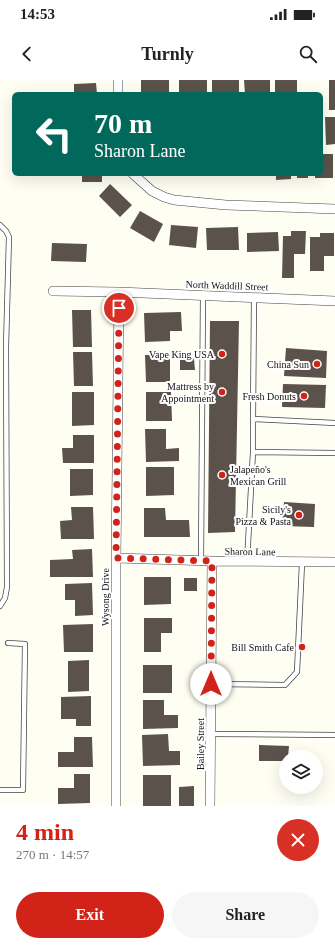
<!DOCTYPE html>
<meta charset="utf-8">
<style>
body{margin:0;font-family:"Times New Roman",serif;background:#f6f6f6;color:#222;height:100vh;display:flex;flex-direction:column;font-size:15px;white-space:nowrap}
*{box-sizing:border-box;margin:0}
p{font-size:13px;color:#767676}
.icon{flex:none;width:22px;height:22px;fill:none;stroke:currentColor;stroke-width:2;stroke-linecap:round;stroke-linejoin:round}
.map{position:relative;height:726px;overflow:hidden}
.sheet{display:flex;flex-direction:column;background:#fff;flex:1}
.sheet>*{flex:none}
.top-card{position:absolute;left:12px;top:12px;width:311px;height:84px;border-radius:6px;box-shadow:0 4px 16px #0002;background:#00695c;color:#fff;overflow:hidden}
.controls{position:absolute;left:279px;top:670px;display:grid;gap:8px}
.controls a{display:grid;place-items:center;width:44px;height:44px;border-radius:50%;background:#fff;box-shadow:0 4px 16px #0002;font-size:20px}
.pin{position:absolute;display:grid;place-items:center;width:34px;height:34px;color:#fff;margin:-17px;border:2px solid #fff;border-radius:50%;box-shadow:0 1px 4px #0007}
.me{position:absolute;width:44px;margin:-22px;rotate:0deg;stroke-linejoin:round;filter:drop-shadow(0 0 3px #0008)}
.turn{display:flex;align-items:center;gap:14px;height:84px;padding:0 16px;font-size:18px}
.turn .icon{width:52px;height:52px;stroke-width:2.5}
.turn b{display:block;font-size:28px;line-height:34px}
.round{display:grid;place-items:center;flex:none;width:42px;height:42px;border-radius:21px;background:#f6f6f6}
.summary{display:flex;align-items:center;justify-content:space-between;height:68px;padding:0 16px}
h1{font-size:24px;font-weight:700;line-height:30px;color:#d12317}
.cta{display:flex;gap:8px;margin-top:auto;padding:8px 16px}
.cta a{flex:1;height:46px;border-radius:24px;background:#d12317;color:#fff;font-size:16px;font-weight:700;line-height:46px;text-align:center}
.cta a+a{background:#f6f6f6;color:#222}
.status{display:flex;justify-content:space-between;align-items:center;height:28px;padding:0 20px;background:#fff;direction:ltr}
.status svg{height:11px;fill:currentColor}
header{display:flex;justify-content:space-between;align-items:center;height:52px;padding:0 16px;background:#fff;font-size:18px;font-weight:700}
.map>svg:first-child{display:block}
</style>
<div class="status"><b>14:53</b><svg viewBox="0 0 49 12"><path d="M0 12V9h3v3zM5 12V6h3v6zM10 12V3h3v9zM15 12V0h3v12zM26 1h20v11H26zM47 4h2v5h-2z"/></svg></div>
<header><svg class="icon" aria-label="back" viewBox="0 0 24 24"><path d="M15 5l-7 7 7 7"/></svg>Turnly<svg class="icon" aria-label="search" viewBox="0 0 24 24"><circle cx="10" cy="10" r="6"/><path d="M15 15l6 6"/></svg></header>
<div class="map">
<svg width="335" height="726" viewBox="0 0 335 726">
<rect width="100%" height="100%" fill="#fffef3"/>
<!-- building -->
<path fill="#5a524b" d="M141,0H169V14H141Z
M179,0H207V14H179Z
M212,0H239V14L221,13V14H212Z
M244,0H270V14H245Z
M275,0H297V14H275Z
M329,0H335V30H329Z
M96,3L97,14H74V4Z
M325,37H335V64L326,65Z
M321,74H333V98H315V94H321Z
M82,94H102V102H82Z
M264,94H291V99L276,100V95L264,96Z
M297,94H308V98H297Z
M110,104L132,125L120,137L99,116Z
M140,131L163,144L154,162L130,148Z
M171,145L198,147L196,168L169,165Z
M238,147L239,170H207L206,148Z
M291,151H306L305,174H294V198H282L283,156H291Z
M278,152L279,171L247,172V153Z
M320,153H334V176H324V191H310V157H320Z
M52,163L87,164L86,182L51,181Z
M72,230H91L92,267H73Z
M181,232L182,251H170V261L145,262L144,233Z
M210,241H239L235,452L208,453Z
M286,268L327,271L326,298L284,296Z
M73,272H92L93,306H74Z
M145,275H170V302H146Z
M180,279H194L195,290H180Z
M283,304L326,305L325,328L282,327Z
M72,312H94V345L72,346Z
M146,312H171L172,341H146Z
M145,349H166V369L179,368V381L146,382Z
M73,355H94V383H63L62,368H73Z
M146,387H174V415L146,416Z
M70,389H93V415L70,416Z
M284,422L315,424L314,447L282,446Z
M71,427H93L94,459H61L60,441L72,440Z
M144,428H165L166,440H189L190,457H144Z
M92,469L93,497H50V480L73,479L72,470Z
M144,497H171V524L144,525Z
M184,498H197V511H184Z
M92,503L93,535L75,536V520H65V504Z
M144,538H172V553H161V572H144Z
M93,544V572H64L63,545Z
M89,580V611L68,612V581Z
M143,585H172V613H143Z
M91,616V646H76V639H61V617Z
M143,620H164V635H178V648L143,649Z
M168,654L169,671H180V685L143,686L142,655Z
M74,657H92L93,687H58V672H74Z
M259,665L289,666L288,677H286V681H259Z
M74,694H90V723L58,724V708H74Z
M143,695H171V726H143Z
M194,706V726H179V707Z"/>
<g fill="none" stroke-linecap="round" stroke-linejoin="round">
<!-- lane casing -->
<g stroke="#434343" stroke-width="6">
<path id="lane" d="M0,145L6,151L9,157L6,267L7,507L5,518L0,526
M254,217L253,339L335,343
M253,372L335,373
M201,481L203,215
M247,482L253,372V339
M211,604L285,605L297,592L302,483
M211,654L335,655
M0,710H23L25,564L8,563"/>
</g>
<!-- street casing -->
<g stroke="#434343" stroke-width="10">
<path id="street" d="M118,14V0
M133,94L152,111L164,117L174,120L226,125L335,129
M53,211L119,212L335,221
M116,478L212,481L335,482
M116,726V478L119,212
M210,726L212,481"/>
</g>
<!-- lane -->
<use href="#lane" stroke="#fff" stroke-width="4.5"/>
<!-- street -->
<use href="#street" stroke="#fff" stroke-width="9"/>
</g>
<g fill="none" stroke-linecap="round" stroke-linejoin="round">
<!-- route -->
<path stroke="#d12317" stroke-width="7" stroke-dasharray="0 12.6" d="M119,228L116,478L212,481L211,604"/>
</g>
<!-- markers -->
<g fill="#d12317" stroke="#fff" stroke-width="1.5">
<circle cx="222" cy="274" r="4"/>
<circle cx="317" cy="284" r="4"/>
<circle cx="222" cy="312" r="4"/>
<circle cx="304" cy="316" r="4"/>
<circle cx="222" cy="395" r="4"/>
<circle cx="299" cy="435" r="4"/>
<circle cx="302" cy="567" r="4"/>
</g>
<g text-anchor="middle" stroke-width="4" stroke-linejoin="round" paint-order="stroke">
<!-- street labels -->
<g font-size="10" fill="#101010" stroke="#fff">
<text transform="translate(227 205) rotate(2)" y="4">North Waddill Street</text>
<text transform="translate(250 471) rotate(1)" y="4">Sharon Lane</text>
<text transform="translate(105 517) rotate(-90)" y="4">Wysong Drive</text>
<text transform="translate(200 664) rotate(-90)" y="4">Bailey Street</text>
</g>
<!-- poi labels -->
<g font-size="10" fill="#101010" stroke="#fff" text-anchor="end">
<text x="214" y="278">Vape King USA</text>
<text x="309" y="288">China Sun</text>
<text x="214" y="310">Mattress by<tspan x="214" dy="12">Appointment</tspan></text>
<text x="296" y="320">Fresh Donuts</text>
<text x="230" y="393" text-anchor="start">Jalapeño's<tspan x="230" dy="12">Mexican Grill</tspan></text>
<text x="291" y="433">Sicily's<tspan x="291" dy="12">Pizza &amp; Pasta</tspan></text>
<text x="294" y="571">Bill Smith Cafe</text>
</g>
</g>
</svg>
<div class="controls">
<a><svg class="icon" aria-label="layers" viewBox="0 0 24 24"><path d="M12 4l9 5-9 5-9-5zM3 14l9 5 9-5"/></svg></a>
</div>
<div class="pin" style="left:119px;top:228px;background:#d93025"><svg class="icon" aria-label="arrive" viewBox="0 0 24 24"><path d="M6 21V4h12l-3 4 3 4H6"/></svg></div>
<svg class="me" style="left:211px;top:604px" viewBox="-20 -20 40 40"><circle r="19" fill="#fff"/><path d="M0-13L10 11 0 6-10 11z" fill="#d12317"/></svg>
<div class="top-card">
<div class="turn"><svg class="icon" aria-label="left" viewBox="0 0 24 24"><path d="M17 20v-9H6M10 6l-5 5 5 5"/></svg><div><b>70 m</b>Sharon Lane</div></div>
</div>
</div>
<section class="sheet">
<div class="summary"><div><h1>4 min</h1><p>270 m · 14:57</p></div><a class="round" style="background:#d93025;color:#fff"><svg class="icon" aria-label="close" viewBox="0 0 24 24"><path d="M6 6l12 12M18 6L6 18"/></svg></a></div>
<div class="cta"><a>Exit</a><a>Share</a></div>
</section>
